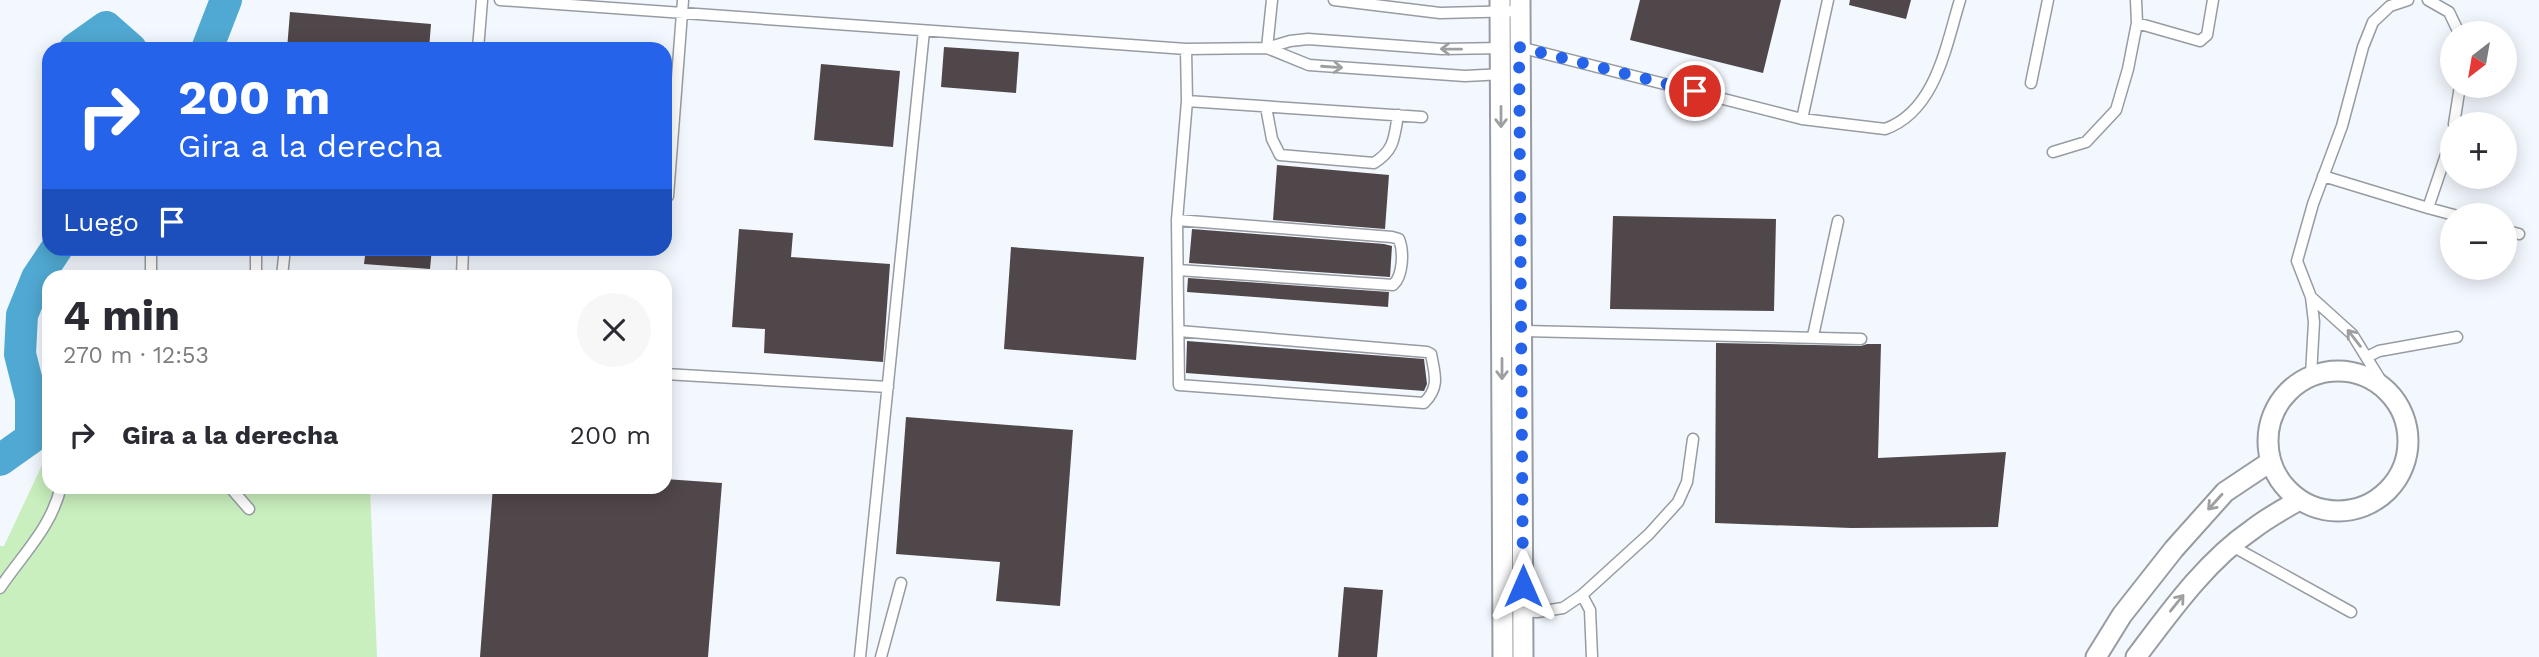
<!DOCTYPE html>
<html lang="es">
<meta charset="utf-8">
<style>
body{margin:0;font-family:"Work Sans",sans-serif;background:#f7f7f7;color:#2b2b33;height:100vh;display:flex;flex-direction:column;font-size:26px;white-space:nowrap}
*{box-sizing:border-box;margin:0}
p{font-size:23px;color:#7c7c81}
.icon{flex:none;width:38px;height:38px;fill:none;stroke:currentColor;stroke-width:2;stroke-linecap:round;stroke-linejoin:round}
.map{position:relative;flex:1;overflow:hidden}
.side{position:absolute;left:42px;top:270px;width:630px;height:224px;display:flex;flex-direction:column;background:#fff;border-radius:21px;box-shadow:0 4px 18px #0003}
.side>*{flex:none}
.banner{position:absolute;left:42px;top:42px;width:630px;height:214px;border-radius:21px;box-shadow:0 4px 18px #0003;background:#2563eb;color:#fff;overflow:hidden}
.needle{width:46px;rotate:211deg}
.fabs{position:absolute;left:2440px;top:21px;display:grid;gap:14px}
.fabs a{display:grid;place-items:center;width:77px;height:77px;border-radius:50%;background:#fff;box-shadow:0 4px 18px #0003;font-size:35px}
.pin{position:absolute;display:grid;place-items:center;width:60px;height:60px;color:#fff;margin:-30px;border:4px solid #fff;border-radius:50%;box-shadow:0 2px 7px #0007}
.me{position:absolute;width:77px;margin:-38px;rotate:0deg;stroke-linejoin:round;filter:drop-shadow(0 0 5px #0008)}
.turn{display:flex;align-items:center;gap:24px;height:147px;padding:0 21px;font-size:32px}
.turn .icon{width:91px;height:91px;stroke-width:2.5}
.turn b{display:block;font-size:49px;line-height:60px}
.then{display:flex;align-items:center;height:66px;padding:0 21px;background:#0003;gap:14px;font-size:26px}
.round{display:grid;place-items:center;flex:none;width:74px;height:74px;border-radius:37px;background:#f7f7f7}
.overview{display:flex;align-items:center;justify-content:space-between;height:119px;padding:0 21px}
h1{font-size:42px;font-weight:700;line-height:52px}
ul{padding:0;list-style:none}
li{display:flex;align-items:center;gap:21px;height:91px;padding:0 21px}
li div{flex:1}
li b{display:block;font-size:26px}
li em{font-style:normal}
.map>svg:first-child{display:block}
</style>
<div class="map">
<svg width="2539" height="657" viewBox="0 0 2539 657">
<rect width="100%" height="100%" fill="#f3f7fe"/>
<!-- green -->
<path fill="#c9efbe" d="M49,450V486L370,487L377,657H0V546H4Z"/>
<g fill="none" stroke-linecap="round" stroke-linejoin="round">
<!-- river -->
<path stroke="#50a9d2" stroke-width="32" d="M75,49L106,27L131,49
M207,49L226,0
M0,460L31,438V398L20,354L22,315L37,278L57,248"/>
</g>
<!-- building -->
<path fill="#50474b" d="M1640,0H1781L1763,73L1630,40Z
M1850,0H1911L1906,19L1849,5Z
M290,12L431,24L429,49H287Z
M944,47L1019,52L1016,93L941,87Z
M821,64L900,71L893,147L814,140Z
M1277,165L1389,175L1385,229L1273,220Z
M1613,216L1776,219L1774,311L1610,309Z
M739,229L793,233L791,257L890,264L883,362L764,353L765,329L732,327Z
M1192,229L1384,244L1392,246L1390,277L1189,263Z
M1011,247L1144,257L1136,360L1004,349Z
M366,248H432L430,269L364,264Z
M1188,278L1389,292L1388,307L1187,292Z
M1187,341L1424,359L1427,384L1424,391L1186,373Z
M1716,343L1861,346L1867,344H1881L1878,458L2006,452L1998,527L1851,528L1715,523Z
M906,417L1073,430L1060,606L996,601L1000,562L896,554Z
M665,479L722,483L708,657H480L493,486H665Z
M1344,587L1383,590L1377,657H1338Z"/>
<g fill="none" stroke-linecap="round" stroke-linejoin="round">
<!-- lane casing -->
<g stroke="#979ca3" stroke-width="13">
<path id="lane" d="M500,0L1186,49L1267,48L1290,41L1308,39L1442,49L1504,48
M1334,0L1440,13L1520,11
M2428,0L2449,12L2459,33
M2137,23L2200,41L2207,35L2213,0
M1519,47L1802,119L1885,129C1936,111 1946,45 1960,0
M1267,48L1309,65L1465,76L1504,74
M1267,48L1272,0
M478,49L482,0
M2031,83L2048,0
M1187,101L1422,117
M1266,107L1272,139L1280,155L1374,163C1395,150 1394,137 1398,115
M1802,119L1828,0
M2454,124L2460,86
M2053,152L2086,142L2116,110L2128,69L2137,23L2136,0
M2323,176L2428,208L2452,137
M668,196L683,0
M2428,208L2454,215
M1177,220L1392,237L1399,239C1404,252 1403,276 1393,285L1178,270
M2504,230L2519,234
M151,276V248
M256,276V255
M282,276L285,248
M462,276L463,248
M2311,297L2352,334L2386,389
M1179,331L1427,352L1431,354C1435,375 1440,387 1424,403L1179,385L1177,220L1187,101L1186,49
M1520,331L1861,339
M1813,336L1838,221
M2367,357L2379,351L2457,337
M665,374L888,387
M2311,375L2314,322L2311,297L2297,261L2313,204L2342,126L2363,47L2373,22L2390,6L2408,0
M229,486L249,509
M2232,546L2351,612
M0,588C22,555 52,527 61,486
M1582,595L1590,610L1592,657
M1521,611L1537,612L1563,608L1582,595L1649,534L1678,502L1687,482L1693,439
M860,657L924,31
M881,657L901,583"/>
</g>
<!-- street casing -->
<g stroke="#979ca3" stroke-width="23">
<path id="street" d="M1500,0L1503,657
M1520,0L1523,657
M2268 441a70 70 0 1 1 140 0a70 70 0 1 1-140 0Z
M2096,657L2122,615L2174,549L2225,492L2270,462
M2136,657C2170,612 2206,561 2253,529C2267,518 2284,509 2299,500"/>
</g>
<!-- lane -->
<use href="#lane" stroke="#fff" stroke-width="10"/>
<!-- street -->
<use href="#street" stroke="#fff" stroke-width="19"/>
</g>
<!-- one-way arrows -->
<defs><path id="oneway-shaft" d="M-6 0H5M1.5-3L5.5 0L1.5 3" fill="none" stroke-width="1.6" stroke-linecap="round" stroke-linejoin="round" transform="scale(1.75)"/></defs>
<g stroke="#9e9fa0">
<use href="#oneway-shaft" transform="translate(1451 49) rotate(-179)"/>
<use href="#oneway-shaft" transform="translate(1332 67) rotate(4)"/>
<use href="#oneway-shaft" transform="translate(1501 117) rotate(90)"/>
<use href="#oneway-shaft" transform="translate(2354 338) rotate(-128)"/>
<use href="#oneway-shaft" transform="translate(1502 369) rotate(90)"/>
<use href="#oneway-shaft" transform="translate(2215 502) rotate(132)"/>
<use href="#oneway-shaft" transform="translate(2177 603) rotate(-51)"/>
</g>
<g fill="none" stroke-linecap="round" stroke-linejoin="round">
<!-- route -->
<path stroke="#2563eb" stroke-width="12" stroke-dasharray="0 21.6" d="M1523,586L1519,47L1695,91"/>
</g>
</svg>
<div class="fabs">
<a><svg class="needle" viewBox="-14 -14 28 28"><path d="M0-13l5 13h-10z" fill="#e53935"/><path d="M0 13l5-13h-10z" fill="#7c7c81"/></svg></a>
<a>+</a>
<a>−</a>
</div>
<div class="pin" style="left:1695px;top:91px;background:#d93025"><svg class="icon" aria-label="arrive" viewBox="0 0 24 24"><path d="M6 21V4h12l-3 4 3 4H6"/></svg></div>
<svg class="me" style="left:1523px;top:586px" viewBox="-20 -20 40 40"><path d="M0-17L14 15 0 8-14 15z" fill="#2563eb" stroke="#fff" stroke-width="4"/></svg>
<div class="banner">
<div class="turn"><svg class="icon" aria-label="right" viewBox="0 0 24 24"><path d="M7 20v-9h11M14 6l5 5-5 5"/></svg><div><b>200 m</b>Gira a la derecha</div></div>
<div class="then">Luego<svg class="icon" aria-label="arrive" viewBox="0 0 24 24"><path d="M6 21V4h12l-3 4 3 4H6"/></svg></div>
</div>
<section class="side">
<div class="overview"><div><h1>4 min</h1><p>270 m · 12:53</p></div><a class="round"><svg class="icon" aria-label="close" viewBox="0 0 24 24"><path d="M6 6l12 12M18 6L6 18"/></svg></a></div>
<ul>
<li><svg class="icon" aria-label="right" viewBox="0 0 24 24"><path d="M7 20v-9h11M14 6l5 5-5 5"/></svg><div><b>Gira a la derecha</b></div><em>200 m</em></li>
</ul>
</section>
</div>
